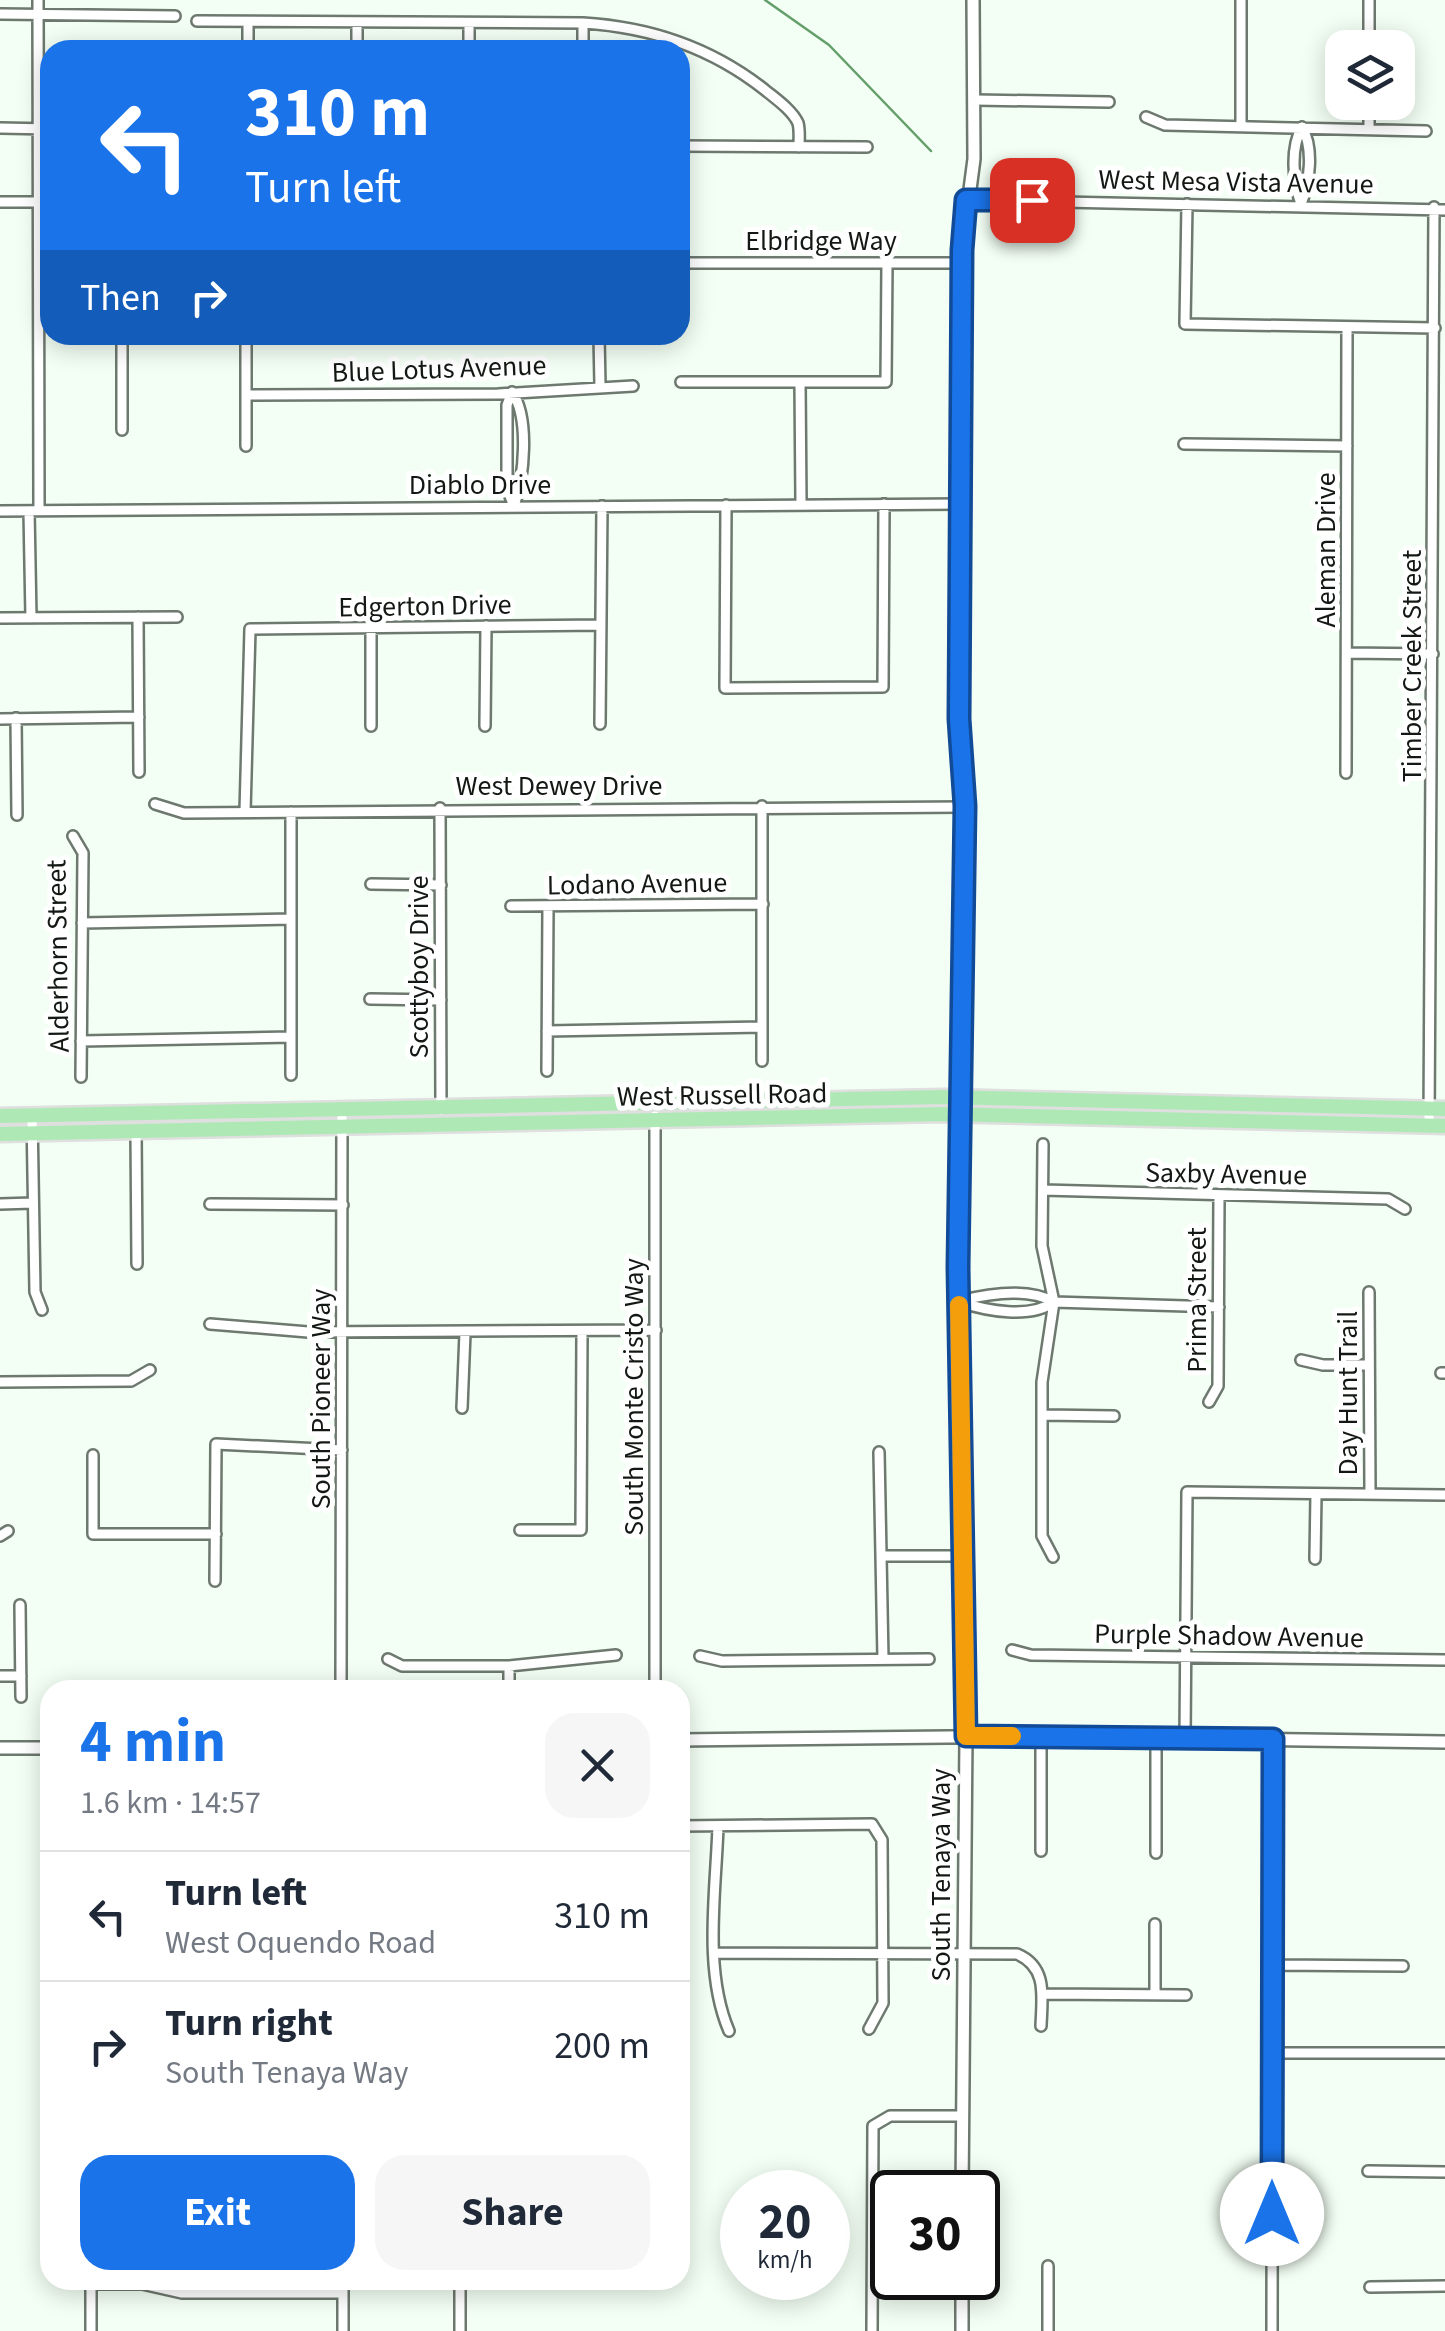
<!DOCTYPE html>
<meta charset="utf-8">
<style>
body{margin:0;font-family:"Source Sans 3",sans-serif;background:#f6f6f7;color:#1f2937;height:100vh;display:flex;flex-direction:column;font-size:38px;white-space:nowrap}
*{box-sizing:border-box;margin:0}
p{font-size:32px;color:#747a83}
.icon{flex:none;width:55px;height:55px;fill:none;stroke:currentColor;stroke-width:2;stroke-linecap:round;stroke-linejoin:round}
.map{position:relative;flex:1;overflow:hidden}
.side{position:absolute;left:40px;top:1680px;width:650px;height:610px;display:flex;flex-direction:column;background:#fff;border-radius:30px;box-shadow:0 5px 25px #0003}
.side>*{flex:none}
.banner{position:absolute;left:40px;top:40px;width:650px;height:305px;border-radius:30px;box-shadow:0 5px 25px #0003;background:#1a73e8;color:#fff;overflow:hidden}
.controls{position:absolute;left:1325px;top:30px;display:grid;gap:20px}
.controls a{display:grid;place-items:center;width:90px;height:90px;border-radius:20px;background:#fff;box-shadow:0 5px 25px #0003;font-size:50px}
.speed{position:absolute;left:720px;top:2170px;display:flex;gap:20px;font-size:50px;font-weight:700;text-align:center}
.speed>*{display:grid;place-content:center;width:130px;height:130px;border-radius:50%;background:#fff;box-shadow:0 5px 25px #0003;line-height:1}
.speed small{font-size:25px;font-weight:400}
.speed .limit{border:5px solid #111;border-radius:15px;background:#fff;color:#111}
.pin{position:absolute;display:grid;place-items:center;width:85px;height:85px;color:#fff;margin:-42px;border-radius:20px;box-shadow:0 5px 15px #0006}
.me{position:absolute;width:110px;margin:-55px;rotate:0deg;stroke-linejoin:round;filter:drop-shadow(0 0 8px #0008)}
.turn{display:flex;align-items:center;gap:35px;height:210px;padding:0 40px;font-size:45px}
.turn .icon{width:130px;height:130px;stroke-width:2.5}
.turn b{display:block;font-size:70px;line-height:85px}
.then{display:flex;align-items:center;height:95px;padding:0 40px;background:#0003;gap:20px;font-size:38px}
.round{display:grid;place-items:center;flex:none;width:105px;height:105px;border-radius:30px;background:#f6f6f7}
.summary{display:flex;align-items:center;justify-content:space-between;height:170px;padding:0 40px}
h1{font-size:60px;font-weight:700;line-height:75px;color:#1a73e8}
.primary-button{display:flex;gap:20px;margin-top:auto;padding:20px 40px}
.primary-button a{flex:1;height:115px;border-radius:30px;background:#1a73e8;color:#fff;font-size:40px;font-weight:700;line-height:115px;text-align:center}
.primary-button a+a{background:#f6f6f7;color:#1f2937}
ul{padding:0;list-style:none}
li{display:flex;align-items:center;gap:30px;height:130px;padding:0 40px;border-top:2px solid #e0e1e3}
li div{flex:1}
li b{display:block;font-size:38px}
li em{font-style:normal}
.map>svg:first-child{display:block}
</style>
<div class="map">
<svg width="1445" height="2331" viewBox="0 0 1445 2331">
<rect width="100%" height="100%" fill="#f3fff4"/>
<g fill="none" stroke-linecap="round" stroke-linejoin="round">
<!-- stream -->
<path stroke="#649e6a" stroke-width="2.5" d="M765,0L829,45L931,151"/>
<!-- minor casing -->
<g stroke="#6d786e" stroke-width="14">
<path id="minor" d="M38,0L39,510
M0,14L175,16
M197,21L583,23C650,27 712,48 765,90C776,99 792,110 798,123C800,130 799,140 799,147
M1369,48V0
M248,50V22
M357,50V22
M469,50V23
M583,50V23
M975,100L1109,102
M1146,117L1165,125L1426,131
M1241,126V0
M0,128L50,129
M1369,128V102
M680,146L867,147
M966,200L1445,210
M0,202H50
M1187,204L1185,324L1435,328
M1301,204C1310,182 1314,148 1302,127
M1301,204C1293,182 1290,148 1302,127
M682,263H961
M122,335V430
M599,335L600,386
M681,382H886L887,263
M800,382L801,504
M512,392C530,418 524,478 514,506
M512,392L507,405V489L514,506
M246,395L498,394L633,386
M1184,444L1347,446
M246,446V335
M726,505L725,688L883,687L884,504
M0,511L961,504
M29,511L31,618
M138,617L139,772
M0,618L177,617
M1347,653L1433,654
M16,718L17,815
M0,719L139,717
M600,724L602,506
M371,726V628
M485,726L486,626
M1346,773L1347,327
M155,804L184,813L965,807
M440,808L441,1110
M245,812L250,629L601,625
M73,836L83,853L81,1077
M371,884L441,885
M511,906L763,904
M82,923L291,919
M370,999L441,1000
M547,1031L762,1027
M81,1041L291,1037
M762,1061V806
M547,1071L548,906
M291,1075V812
M32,1116L35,1292L42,1310
M655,1116V1690
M1429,1126L1434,207
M136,1131L137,1264
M1043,1144L1042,1246L1054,1302L1042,1382V1536L1053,1557
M1043,1190L1388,1199L1405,1209
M0,1204L33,1203
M210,1204L343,1205
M1369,1292L1370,1494
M959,1301C987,1294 1028,1287 1054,1302L1219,1307
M960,1302C987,1311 1030,1319 1054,1302
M210,1324L308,1332L656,1330
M1301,1360L1323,1365H1369
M1441,1373H1445
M0,1382L131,1381L150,1370
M1209,1402L1218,1386L1219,1195
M462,1408L465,1333
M1042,1415L1114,1416
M879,1452L883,1659
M93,1455V1534H216
M520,1530H581L582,1331
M0,1536L8,1531
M881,1556H963
M1315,1559L1316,1494
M215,1581L216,1444L342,1450
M20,1605L21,1697
M1012,1650L1031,1655L1445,1660
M700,1656L722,1661L929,1659
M388,1659L402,1666H509L616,1655
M509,1666V1690
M0,1676H21
M341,1690L342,1109
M1156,1738V1853
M1185,1738L1187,1492L1445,1495
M680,1826L872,1824L882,1840L883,2003L869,2029
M718,1826C716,1891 703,1970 729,2031
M1041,1851V1736
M1155,1924V1995
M715,1953L1017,1954C1048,1967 1042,1997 1041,2026
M1273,1965L1403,1966
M1042,1994L1186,1995
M1273,2053H1445
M49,2068L50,2067
M1368,2171L1445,2172
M1048,2266V2331
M460,2282L635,2281
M91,2284H142L182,2293H343
M1370,2287L1445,2286
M91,2331V2280
M343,2331V2280
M460,2331V2280
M872,2331L873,2126L890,2116H961
M1272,2331L1273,1739"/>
</g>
<!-- tertiary casing -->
<g stroke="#6d786e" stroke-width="16">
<path id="tertiary" d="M680,1740L1041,1736L1445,1742
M0,1748H50
M962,2192L966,1736L959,1267L965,807L959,719L961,367L962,250L974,159L973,0
M962,2331V2278"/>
</g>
<!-- primary casing -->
<g stroke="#dedfde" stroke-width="19">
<path id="primary" d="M0,1116L944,1097L1445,1109
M0,1134L943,1114L1445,1126"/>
</g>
<!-- minor -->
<use href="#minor" stroke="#fff" stroke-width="9"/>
<!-- tertiary -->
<use href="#tertiary" stroke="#fff" stroke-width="11"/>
<!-- primary -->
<use href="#primary" stroke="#aee9b5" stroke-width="14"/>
</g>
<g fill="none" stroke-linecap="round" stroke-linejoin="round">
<!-- route casing -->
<g stroke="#114b97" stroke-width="25">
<path id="route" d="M1032,200H966L962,250L959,719L965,806L958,1267L966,1736L1273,1739L1272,2214"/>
</g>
<!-- route -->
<use href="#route" stroke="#1a73e8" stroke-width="18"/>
<!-- slow -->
<path stroke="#f59e0b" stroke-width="18" d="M959,1305L966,1736H1012"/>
</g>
<g text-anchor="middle" stroke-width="10" stroke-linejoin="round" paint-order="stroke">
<!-- street labels -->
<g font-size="28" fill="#141814" stroke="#fff">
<text transform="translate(1236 181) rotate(1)" y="10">West Mesa Vista Avenue</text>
<text x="821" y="250">Elbridge Way</text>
<text transform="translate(439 368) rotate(-2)" y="10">Blue Lotus Avenue</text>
<text x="480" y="494">Diablo Drive</text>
<text transform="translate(1325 550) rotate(-90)" y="10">Aleman Drive</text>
<text transform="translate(425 605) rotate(-1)" y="10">Edgerton Drive</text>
<text transform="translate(1411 666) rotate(-90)" y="10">Timber Creek Street</text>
<text x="559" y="795">West Dewey Drive</text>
<text transform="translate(637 883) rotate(-1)" y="10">Lodano Avenue</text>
<text transform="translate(57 956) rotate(-91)" y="10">Alderhorn Street</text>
<text transform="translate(418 967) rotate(-90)" y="10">Scottyboy Drive</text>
<text transform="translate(722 1094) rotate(-1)" y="10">West Russell Road</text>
<text transform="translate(1226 1173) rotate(1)" y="10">Saxby Avenue</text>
<text transform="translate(1196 1300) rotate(-90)" y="10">Prima Street</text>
<text transform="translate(1347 1393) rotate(-90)" y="10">Day Hunt Trail</text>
<text transform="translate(633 1397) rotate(-90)" y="10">South Monte Cristo Way</text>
<text transform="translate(320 1399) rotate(-90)" y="10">South Pioneer Way</text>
<text transform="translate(1229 1635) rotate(1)" y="10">Purple Shadow Avenue</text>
<text transform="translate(940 1875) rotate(-90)" y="10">South Tenaya Way</text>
</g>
</g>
</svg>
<div class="controls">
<a><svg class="icon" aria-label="layers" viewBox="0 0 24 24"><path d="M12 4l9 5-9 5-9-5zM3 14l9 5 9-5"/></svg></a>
</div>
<div class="speed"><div>20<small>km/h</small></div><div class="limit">30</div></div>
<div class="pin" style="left:1032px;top:200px;background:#d93025"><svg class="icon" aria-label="arrive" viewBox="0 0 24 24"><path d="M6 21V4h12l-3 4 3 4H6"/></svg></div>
<svg class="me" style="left:1272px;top:2214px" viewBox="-20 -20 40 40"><circle r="19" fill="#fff"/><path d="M0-13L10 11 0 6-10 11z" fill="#1a73e8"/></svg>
<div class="banner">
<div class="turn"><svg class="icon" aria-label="left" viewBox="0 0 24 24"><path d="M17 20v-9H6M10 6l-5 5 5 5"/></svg><div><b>310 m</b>Turn left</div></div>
<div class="then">Then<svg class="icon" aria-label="right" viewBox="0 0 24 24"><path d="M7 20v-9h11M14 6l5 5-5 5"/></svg></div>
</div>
<section class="side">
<div class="summary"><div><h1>4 min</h1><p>1.6 km · 14:57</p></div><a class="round"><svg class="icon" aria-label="close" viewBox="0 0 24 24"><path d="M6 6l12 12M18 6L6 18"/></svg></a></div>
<ul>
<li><svg class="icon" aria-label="left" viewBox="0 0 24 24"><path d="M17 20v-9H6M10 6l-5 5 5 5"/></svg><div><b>Turn left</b><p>West Oquendo Road</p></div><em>310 m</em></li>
<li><svg class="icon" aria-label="right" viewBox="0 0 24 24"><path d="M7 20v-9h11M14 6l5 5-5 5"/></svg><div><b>Turn right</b><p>South Tenaya Way</p></div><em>200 m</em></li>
</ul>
<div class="primary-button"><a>Exit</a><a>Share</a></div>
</section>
</div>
